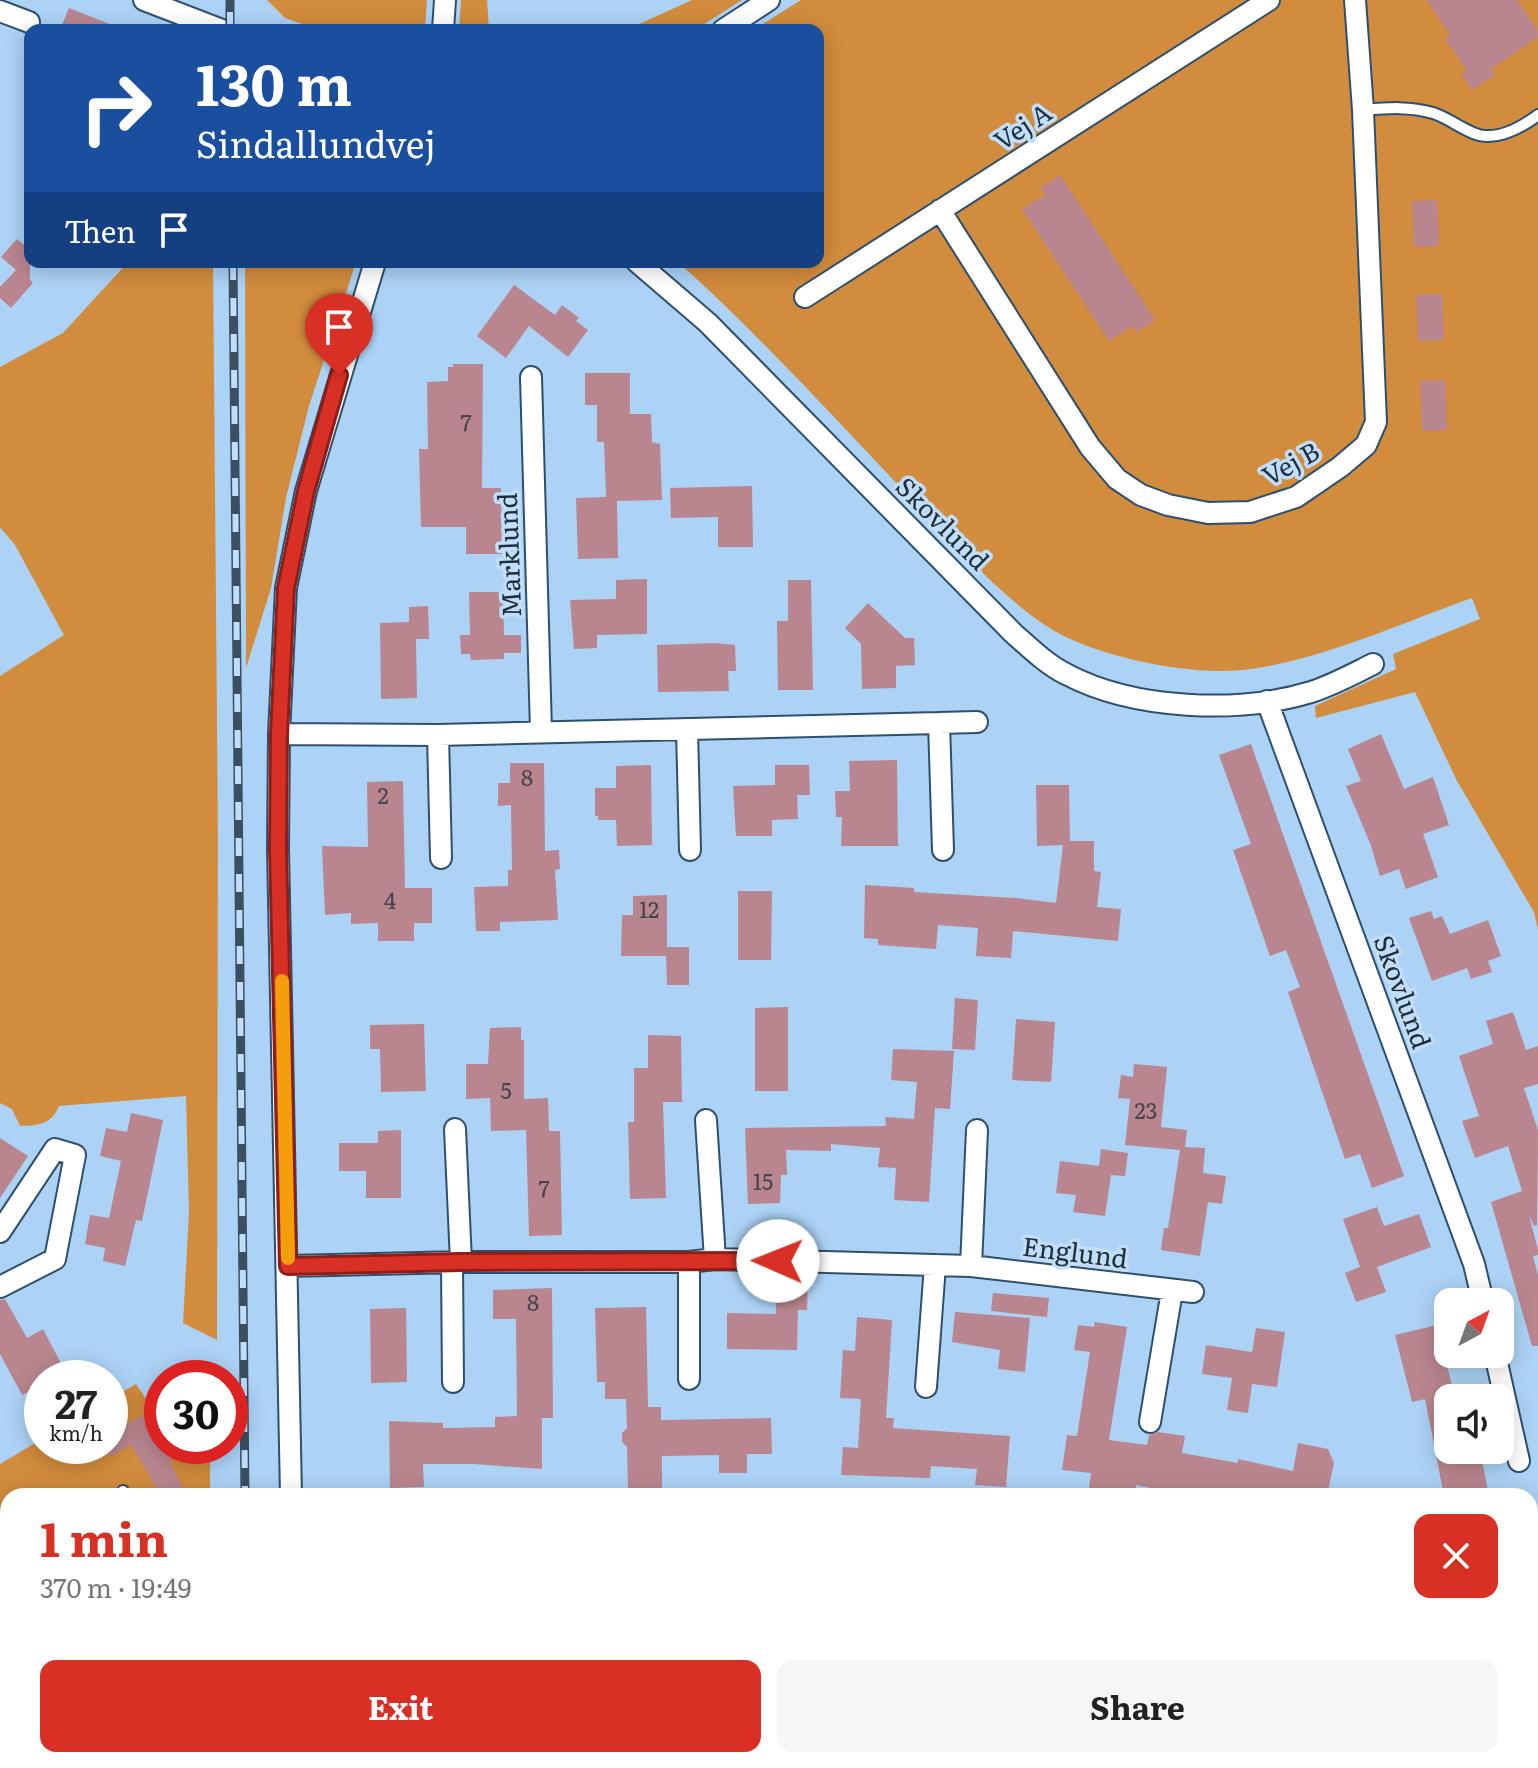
<!DOCTYPE html>
<meta charset="utf-8">
<style>
body{margin:0;font-family:Literata,serif;background:#f6f6f6;color:#222;height:100vh;display:flex;flex-direction:column;font-size:30px;white-space:nowrap}
*{box-sizing:border-box;margin:0}
p{font-size:26px;color:#767676}
.icon{flex:none;width:44px;height:44px;fill:none;stroke:currentColor;stroke-width:2;stroke-linecap:round;stroke-linejoin:round}
.map{position:relative;flex:1;overflow:hidden}
.details{position:absolute;left:0px;top:1488px;width:1538px;height:280px;display:flex;flex-direction:column;background:#fff;border-radius:24px 24px 0 0;box-shadow:0 4px 20px #0003}
.details>*{flex:none}
.top-card{position:absolute;left:24px;top:24px;width:800px;height:244px;border-radius:16px;box-shadow:0 4px 20px #0003;background:#1a4fa0;color:#fff;overflow:hidden}
.needle{width:52px;rotate:41deg}
.buttons{position:absolute;left:1434px;top:1288px;display:grid;gap:16px}
.buttons a{display:grid;place-items:center;width:80px;height:80px;border-radius:16px;background:#fff;box-shadow:0 4px 20px #0003;font-size:40px}
.speed{position:absolute;left:24px;top:1360px;display:flex;gap:16px;font-size:40px;font-weight:700;text-align:center}
.speed>*{display:grid;place-content:center;width:104px;height:104px;border-radius:50%;background:#fff;box-shadow:0 4px 20px #0003;line-height:1}
.speed small{font-size:20px;font-weight:400}
.speed .limit{border:12px solid #d22;background:#fff;color:#111}
.pin{position:absolute;display:grid;place-items:center;width:68px;height:68px;color:#fff;margin:-82px -34px;border-radius:50% 50% 50% 0;rotate:-45deg;box-shadow:0 0 8px #0007}
.pin .icon{rotate:45deg}
.me{position:absolute;width:88px;margin:-44px;rotate:271deg;stroke-linejoin:round;filter:drop-shadow(0 0 6px #0008)}
.turn{display:flex;align-items:center;gap:28px;height:168px;padding:0 40px;font-size:36px}
.turn .icon{width:104px;height:104px;stroke-width:2.5}
.turn b{display:block;font-size:56px;line-height:68px}
.then{display:flex;align-items:center;height:76px;padding:0 40px;background:#0003;gap:16px;font-size:30px}
.round{display:grid;place-items:center;flex:none;width:84px;height:84px;border-radius:16px;background:#f6f6f6}
.summary{display:flex;align-items:center;justify-content:space-between;height:136px;padding:0 40px}
h1{font-size:48px;font-weight:700;line-height:60px;color:#d93025}
.primary-button{display:flex;gap:16px;margin-top:auto;padding:16px 40px}
.primary-button a{flex:1;height:92px;border-radius:16px;background:#d93025;color:#fff;font-size:32px;font-weight:700;line-height:92px;text-align:center}
.primary-button a+a{background:#f6f6f6;color:#222}
.map>svg:first-child{display:block}
</style>
<div class="map">
<svg width="1538" height="1768" viewBox="0 0 1538 1768">
<rect width="100%" height="100%" fill="#acd2f5"/>
<!-- green -->
<path fill="#d28c3d" d="M267,0H427L425,30H319L285,18Z
M461,0H487L489,30H459Z
M692,0H742L695,30H626Z
M801,0H1538V930L1534,912L1457,781L1415,692L1316,718L1315,706L1396,669L1393,654L1480,619L1472,598C1398,624 1300,670 1223,671C1176,672 1094,655 1053,630C1004,600 964,553 924,512C843,428 765,340 678,262H818V30H753Z
M128,262H213L218,837L217,1340L183,1323L189,1213L186,1096L59,1106C51,1125 39,1125 20,1126L12,1109L0,1103V676L64,635L15,545L0,527V367L63,333Z
M245,262H356L309,406L286,498L271,588L246,668Z
M136,1384L162,1423V1446H210V1496H8V1760H215V1768H0V1464L42,1439V1446H110V1399Z
M1538,1615V1768H1391V1760H1530V1617Z"/>
<!-- building -->
<path fill="#b9868f" d="M1427,0H1517L1538,31V37L1491,69L1495,75L1472,90L1461,74L1467,71L1445,39L1450,35Z
M69,8L122,29V30H60Z
M1060,175L1155,320L1137,332L1132,326L1109,341L1022,209L1045,195L1040,188Z
M1437,200L1439,246L1414,247L1412,201Z
M17,239L30,250V280L33,283L11,308L0,298V287L16,270L1,257Z
M514,285L555,315L562,305L579,318L576,321L588,330L568,357L529,326L506,358L477,336Z
M1442,294L1444,340L1418,341L1416,295Z
M453,364H483L482,488H501L502,554H466V527H421L419,449H428L427,382L448,381V367H453Z
M585,373H630V414H651L652,442L660,444L662,500L617,501L618,558L578,559L576,498L606,497L604,442H597V405H585Z
M1445,380L1447,430L1422,431L1420,381Z
M752,486L753,547H718V517L671,518L670,488Z
M647,579V634L597,635V648L574,649L570,600L616,599V580Z
M788,580H811L813,690H778L777,621H788Z
M469,592H503L504,635H521V653H504V659L471,660L470,654H461L460,635H470Z
M868,603L905,638H914L915,665L896,666V688L862,689L861,644L845,628Z
M428,606L429,639H416L417,698L381,699L380,623L409,622V607Z
M715,643L735,645L736,671H728L729,691L658,692L657,645Z
M1381,734L1404,789L1433,777L1449,825L1423,834L1438,877L1406,889L1399,869L1380,876L1370,843L1346,786L1361,781L1348,749Z
M1251,744L1404,1176L1372,1188L1360,1154L1345,1159L1288,992L1300,987L1286,950L1270,956L1233,850L1251,844L1219,755Z
M897,760L898,846H841L842,817H836L835,791H850L849,761Z
M510,763H544L545,851L559,850L560,869L555,870L558,920L500,922V931H476L474,887L508,886V870H512L511,805L498,806V783H510Z
M651,765L652,845L617,846L616,820H598V816H595V788H616V766Z
M775,765H809L810,795H797L798,819L772,820V836H736L733,786L775,785Z
M403,781L405,888H432V923H414V941H378V923L351,924V913L325,915L322,846L368,847L367,782Z
M1036,785H1069L1070,841H1094V871L1101,872L1097,907L1121,909L1118,941L1013,931L1011,958L976,956L978,928L938,925L936,949L878,945V939L864,938L865,885L914,888V892L1015,898L1056,903L1063,845L1037,846Z
M738,891H772L771,960H738Z
M667,895V947H689V985H667L666,956H621L622,915H633V896Z
M1431,911L1434,919L1442,916L1450,934L1488,920L1501,956L1488,961L1492,972L1471,979L1467,968L1432,981L1409,918Z
M955,998L978,1000L975,1050L952,1049Z
M788,1007V1091H755V1008Z
M1513,1012L1526,1050L1538,1046V1084L1524,1088L1538,1130L1537,1225L1534,1226L1529,1215L1538,1250V1255L1533,1256L1538,1276V1346H1532L1491,1202L1522,1191L1508,1146L1475,1158L1462,1121L1479,1116L1459,1056L1493,1044L1486,1021Z
M1016,1019L1055,1022L1051,1082L1012,1080Z
M424,1024L426,1091L381,1092L380,1049H370V1025Z
M521,1027V1040H524V1099L548,1098L549,1131H560L562,1235L529,1236L526,1130L491,1131L490,1098L466,1099V1064H488L490,1028Z
M648,1035L681,1036L682,1102H663L666,1198L630,1199L628,1122H634V1068H648Z
M893,1049L954,1051L950,1109L935,1108L929,1202L894,1200L896,1168L878,1167L880,1148L831,1144V1151L786,1150L787,1175H781L780,1203L748,1204L745,1128L886,1126L885,1117L914,1119L917,1082L891,1080Z
M1134,1064L1167,1067L1161,1127L1187,1130L1185,1147L1205,1148L1203,1173L1226,1176L1222,1204L1208,1202L1200,1256L1161,1250L1164,1228H1168L1180,1150L1125,1145L1130,1099L1118,1098L1121,1075L1133,1077Z
M131,1113L163,1120L142,1221L136,1220L125,1266L103,1261L105,1248L85,1244L90,1215L109,1218L121,1161L100,1156L106,1128L127,1132Z
M401,1130V1198H366V1171H339V1143H378V1131Z
M0,1138L28,1156L0,1198Z
M1101,1149L1128,1153L1125,1176L1111,1175L1105,1216L1073,1212L1076,1195L1056,1193L1060,1161L1099,1166Z
M1377,1207L1384,1226L1419,1214L1431,1247L1377,1267L1386,1292L1356,1302L1345,1273L1360,1267L1343,1219Z
M776,1280H808L807,1310H798L797,1350L727,1349V1313L776,1314Z
M552,1288L553,1418H542V1469L474,1464H423L424,1487L390,1488L389,1421L443,1423V1428L495,1427V1417L517,1416L516,1319H493V1290Z
M993,1293L1049,1298L1047,1317L991,1311Z
M5,1299L27,1338L43,1329L64,1369L49,1378H42V1384L22,1395L0,1354V1300Z
M646,1307L648,1407H661V1420L771,1418L772,1454H747V1473H719V1455L662,1456V1489L628,1490L627,1447L622,1442V1433L627,1428L626,1399H605V1382H597L595,1308Z
M406,1308L407,1382L371,1383L370,1309Z
M955,1312L1030,1318L1025,1372L998,1369L1000,1350L952,1342Z
M857,1317L892,1320L886,1418H894L893,1428L1010,1436L1006,1487L975,1485L977,1469L931,1466L930,1478L841,1475L843,1447L858,1448L861,1399L840,1398L843,1350L855,1351Z
M1095,1322L1127,1327L1109,1440L1147,1445L1149,1435L1158,1432L1185,1436L1182,1453L1238,1463V1459L1293,1471L1298,1443L1328,1449L1334,1463L1327,1496H1271L1229,1488L1224,1496H1190L1136,1485L1135,1496H1088L1091,1473L1062,1470L1067,1435L1077,1436L1090,1352L1074,1350L1078,1325L1094,1327Z
M1437,1325L1455,1398H1448V1450H1480L1489,1496H1444L1425,1399L1412,1402L1395,1335Z
M1256,1328L1285,1332L1277,1387L1252,1384L1248,1413L1227,1410L1232,1378L1202,1374L1206,1345L1252,1352Z
M144,1415L147,1421L153,1419L162,1435V1446H168L175,1459L169,1461L187,1496H161L131,1445L110,1457V1432Z"/>
<g fill="none" stroke-linecap="round" stroke-linejoin="round">
<!-- lane casing -->
<g stroke="#2e4f6d" stroke-width="14">
<path id="lane" d="M1363,110C1387,108 1410,106 1433,113C1449,118 1464,131 1479,135C1500,140 1522,127 1538,115
M123,1491L125,1496
M0,1659L8,1655
M93,1768L108,1760"/>
</g>
<!-- street casing -->
<g stroke="#2e4f6d" stroke-width="24">
<path id="street" d="M144,0L222,30
M0,11L29,22
M443,30L445,0
M723,30L769,0
M940,210L1090,447L1117,479L1141,495L1168,505L1208,513L1250,512L1296,497L1340,467L1366,445L1376,422L1363,110L1355,0
M637,262L708,323L1013,633C1029,647 1046,664 1066,674C1134,710 1239,714 1311,692C1333,685 1353,674 1373,664
M805,297L1269,0
M531,377L541,731
M1267,701L1474,1264L1483,1302
M687,729L690,850
M279,734L438,735L939,723
M438,735L441,858
M943,850L939,723L977,722
M706,1120L715,1259
M455,1129L461,1262
M0,1232L55,1149L75,1155L55,1259L0,1287
M689,1262V1379
M452,1264L453,1382
M288,1266L461,1262H689L715,1259L971,1266L1193,1292
M971,1266L977,1130
M1495,1354L1519,1461
M926,1387L935,1265
M1150,1422L1172,1291
M291,1496L278,849L279,734L286,588L306,491L375,262
M459,1760V1768
M700,1760V1768
M296,1768V1760
M928,1768L929,1760
M1162,1768L1163,1760"/>
</g>
<!-- lane -->
<use href="#lane" stroke="#fff" stroke-width="10"/>
<!-- street -->
<use href="#street" stroke="#fff" stroke-width="20"/>
<!-- rail casing -->
<g stroke="#3b4f60" stroke-width="9">
<path id="rail" d="M230,30V0
M233,262L245,1496
M247,1760V1768"/>
</g>
<!-- rail -->
<use href="#rail" stroke="#c0defa" stroke-width="6" stroke-dasharray="18" stroke-linecap="butt"/>
</g>
<g fill="none" stroke-linecap="round" stroke-linejoin="round">
<!-- route casing -->
<g stroke="#8d1f18" stroke-width="20">
<path id="route" d="M339,375L306,491L286,588L279,734L278,849L288,1266L461,1262L778,1261"/>
</g>
<!-- route -->
<use href="#route" stroke="#d93025" stroke-width="14"/>
<!-- slow -->
<path stroke="#f59e0b" stroke-width="14" d="M282,981L288,1258"/>
</g>
<g text-anchor="middle" stroke-width="7" stroke-linejoin="round" paint-order="stroke">
<!-- number labels -->
<g font-size="22" fill="#464450">
<text x="466" y="431">7</text>
<text x="527" y="786">8</text>
<text x="383" y="804">2</text>
<text x="390" y="909">4</text>
<text x="649" y="918">12</text>
<text x="506" y="1099">5</text>
<text x="1146" y="1119">23</text>
<text x="763" y="1190">15</text>
<text x="544" y="1197">7</text>
<text x="533" y="1311">8</text>
</g>
<!-- street labels -->
<g font-size="26" fill="#1f2e3b" stroke="#c0defa">
<text transform="translate(1023 127) rotate(-33)" y="9">Vej A</text>
<text transform="translate(1291 464) rotate(-29)" y="9">Vej B</text>
<text transform="translate(942 524) rotate(45)" y="9">Skovlund</text>
<text transform="translate(510 555) rotate(-92)" y="9">Marklund</text>
<text transform="translate(1402 992) rotate(70)" y="9">Skovlund</text>
<text transform="translate(1075 1253) rotate(7)" y="9">Englund</text>
</g>
</g>
</svg>
<div class="buttons">
<a><svg class="needle" viewBox="-14 -14 28 28"><path d="M0-13l5 13h-10z" fill="#e53935"/><path d="M0 13l5-13h-10z" fill="#767676"/></svg></a>
<a><svg class="icon" aria-label="sound" viewBox="0 0 24 24"><path d="M4 9h4l5-4v14l-5-4H4zM17 9q2 3 0 6"/></svg></a>
</div>
<div class="speed"><div>27<small>km/h</small></div><div class="limit">30</div></div>
<div class="pin" style="left:339px;top:375px;background:#d93025"><svg class="icon" aria-label="arrive" viewBox="0 0 24 24"><path d="M6 21V4h12l-3 4 3 4H6"/></svg></div>
<svg class="me" style="left:778px;top:1261px" viewBox="-20 -20 40 40"><circle r="19" fill="#fff"/><path d="M0-13L10 11 0 6-10 11z" fill="#d93025"/></svg>
<div class="top-card">
<div class="turn"><svg class="icon" aria-label="right" viewBox="0 0 24 24"><path d="M7 20v-9h11M14 6l5 5-5 5"/></svg><div><b>130 m</b>Sindallundvej</div></div>
<div class="then">Then<svg class="icon" aria-label="arrive" viewBox="0 0 24 24"><path d="M6 21V4h12l-3 4 3 4H6"/></svg></div>
</div>
<section class="details">
<div class="summary"><div><h1>1 min</h1><p>370 m · 19:49</p></div><a class="round" style="background:#d93025;color:#fff"><svg class="icon" aria-label="close" viewBox="0 0 24 24"><path d="M6 6l12 12M18 6L6 18"/></svg></a></div>
<div class="primary-button"><a>Exit</a><a>Share</a></div>
</section>
</div>
